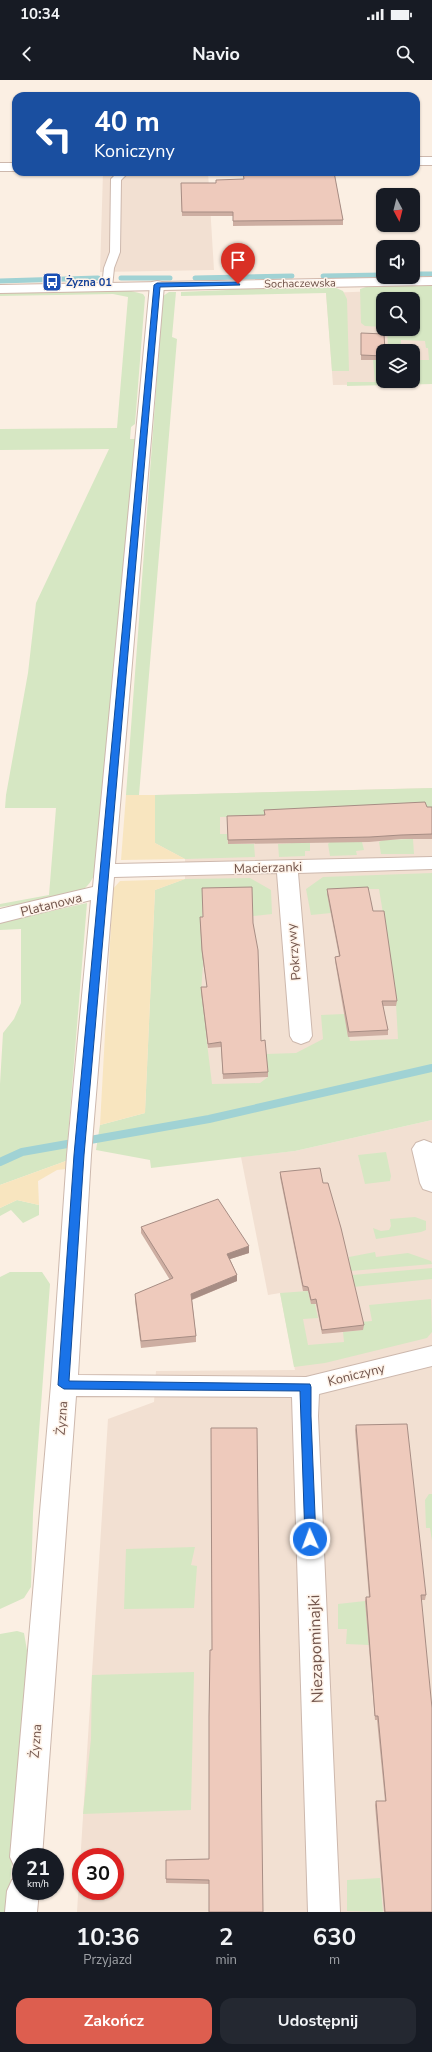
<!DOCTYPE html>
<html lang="pl">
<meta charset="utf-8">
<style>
body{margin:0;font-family:"Nunito Sans",sans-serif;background:#242831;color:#f1f3f6;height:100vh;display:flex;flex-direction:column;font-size:15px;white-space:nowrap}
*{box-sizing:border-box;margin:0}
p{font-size:13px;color:#9ea1a6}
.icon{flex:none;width:22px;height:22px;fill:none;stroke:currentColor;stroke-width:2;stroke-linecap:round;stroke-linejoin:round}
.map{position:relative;height:1832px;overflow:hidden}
.side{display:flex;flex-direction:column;background:#171b24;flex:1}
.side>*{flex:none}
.top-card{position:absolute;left:12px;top:12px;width:408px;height:84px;border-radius:12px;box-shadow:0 1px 3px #0004;background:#1a4fa0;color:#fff;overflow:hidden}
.needle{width:26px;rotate:173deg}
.tools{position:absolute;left:376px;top:108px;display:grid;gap:8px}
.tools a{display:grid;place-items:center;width:44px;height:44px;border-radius:8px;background:#171b24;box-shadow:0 1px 3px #0004;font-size:20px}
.speed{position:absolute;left:12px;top:1768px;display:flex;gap:8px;font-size:20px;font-weight:700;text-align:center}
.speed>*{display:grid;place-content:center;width:52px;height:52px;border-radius:50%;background:#171b24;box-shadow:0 1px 3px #0004;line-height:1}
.speed small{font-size:10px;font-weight:400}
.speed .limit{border:6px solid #d22;background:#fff;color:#111}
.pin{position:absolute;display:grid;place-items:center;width:34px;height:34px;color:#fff;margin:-41px -17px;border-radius:50% 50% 50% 0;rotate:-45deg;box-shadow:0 0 4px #0007}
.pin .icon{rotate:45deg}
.me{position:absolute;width:44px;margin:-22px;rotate:358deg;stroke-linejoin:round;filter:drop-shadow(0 0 3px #0008)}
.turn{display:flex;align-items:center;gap:14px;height:84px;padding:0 16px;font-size:18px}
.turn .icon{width:52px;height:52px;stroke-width:2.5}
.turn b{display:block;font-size:28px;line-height:34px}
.eta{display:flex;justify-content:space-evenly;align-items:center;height:68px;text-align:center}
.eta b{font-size:24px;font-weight:700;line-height:28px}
.action{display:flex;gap:8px;margin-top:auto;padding:8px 16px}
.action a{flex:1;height:46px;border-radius:12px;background:#dd5e4f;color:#fff;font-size:16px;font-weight:700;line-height:46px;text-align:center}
.action a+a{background:#242831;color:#f1f3f6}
.status{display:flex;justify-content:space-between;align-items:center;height:28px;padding:0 20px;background:#171b24;direction:ltr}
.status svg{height:11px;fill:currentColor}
header{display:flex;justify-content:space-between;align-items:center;height:52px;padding:0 16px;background:#171b24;font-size:18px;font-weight:700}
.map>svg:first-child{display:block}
</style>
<div class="status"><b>10:34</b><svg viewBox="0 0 49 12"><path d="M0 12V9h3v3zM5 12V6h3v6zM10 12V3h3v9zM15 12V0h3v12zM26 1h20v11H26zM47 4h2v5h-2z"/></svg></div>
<header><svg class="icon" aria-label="back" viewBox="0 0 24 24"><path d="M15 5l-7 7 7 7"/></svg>Navio<svg class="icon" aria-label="search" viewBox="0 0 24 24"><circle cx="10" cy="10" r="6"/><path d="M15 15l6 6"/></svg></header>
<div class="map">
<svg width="432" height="1832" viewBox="0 0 432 1832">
<rect width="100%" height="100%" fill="#fbefe3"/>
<!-- residential -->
<path fill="#f2e0d2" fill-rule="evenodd" d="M103,92H208L214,190L100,192Z
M432,209V304L333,305L326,213ZM383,219H413V249H383ZM383,271H413V301H383Z
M432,708V969L145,1033L155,810L185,799V779L155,763V715Z
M432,1040V1832H77L108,1339L154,1322L156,1291L295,1290L280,1213L268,1215L241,1077L295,1071ZM81,1777H115V1811H81Z"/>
<!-- green -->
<path fill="#d6e7c3" d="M432,205V304L347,306V302H375L373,280H383V301H413L414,280H429L428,268H426L425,261L401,260V267H388L387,249H413V219H383V247L365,246L361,243L360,209L369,206Z
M334,207L343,211L347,219L349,291H332L326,213L181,216V212L227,210L230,209Z
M131,211L143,214L145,217L135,344L131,347L130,359H138L96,791C93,798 90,804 84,809C69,821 20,824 0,827V824L49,815L56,728H5L6,715L28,593L36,523L109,369L0,370V349L117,348L128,217L113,214L0,216V212Z
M169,212H176L172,257L177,259L139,715H126L163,216Z
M432,708V732L220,737V754H227L228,764H254L255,777L185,779L155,763V715Z
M413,759L414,774H381L379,762L383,760Z
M310,762V771H305V776L279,777L278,764Z
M330,762H362L364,770L356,771L357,775L330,776L328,764Z
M432,793V1040L295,1071L151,1088L150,1080L96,1070L100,1045L145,1033L155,810L185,799L250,798L271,810L272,834L253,836L252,811L202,812L203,885L201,912L212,948L206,955L212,1004L260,1003L268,997L266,974L296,973L323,959L321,935L344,934L350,961L398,959L395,907L379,809H345L331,833L311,835L306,809L323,797Z
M87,823L66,1081L0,1105V1004L3,953L14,939L21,923V849L0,850V841L25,837Z
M386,1072L391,1096L390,1101L365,1104L358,1075Z
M17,1120L39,1125V1135L23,1143L11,1130L0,1136V1128Z
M415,1137L426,1141V1150L421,1152L376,1159L373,1148L381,1151L389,1150L391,1146L390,1139Z
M375,1172L376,1177L408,1173L431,1181L432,1184L351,1191L349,1177Z
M432,1188V1199L353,1207L352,1195Z
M10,1192H42L50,1204L33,1433L31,1507L24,1518L0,1529V1197Z
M308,1211L311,1224H315L318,1238L303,1239L308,1265L344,1262L343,1252L363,1250L361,1242L372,1241L369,1225L431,1219L432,1252L427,1258L325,1283L294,1287L280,1213Z
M429,1414H432V1461L430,1448H426L425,1420Z
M195,1467L191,1485L197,1486L194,1528L124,1529L126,1469Z
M365,1521L369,1565L346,1564L347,1549H338V1524Z
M17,1551L24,1553L28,1576L8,1832H0V1554Z
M194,1592L191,1730L83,1734L91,1659L92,1595Z
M380,1798L383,1832L347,1831V1800Z"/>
<!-- sand -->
<path fill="#f8e5bf" d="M126,715H155V763L185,779L121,780Z
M185,799L155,810L145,1033L100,1045L113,809L120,801Z
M66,1081V1089L57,1090L38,1101L39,1125L17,1120L0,1128V1105Z"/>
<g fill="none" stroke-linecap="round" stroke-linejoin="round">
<!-- stream-far1 -->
<path stroke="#a0d2d4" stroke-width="5" d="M413,194H432
M323,196L383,195
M121,198H170
M195,198L292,196
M0,201L98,198"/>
<!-- stream -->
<path stroke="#a0d2d4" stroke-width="8" d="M0,1082L22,1072L209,1039L432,988"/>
<!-- lane casing -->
<g stroke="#cdb8ad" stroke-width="2">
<path id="lane" d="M118,92H129L121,100L120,172L114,188L112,207L107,210L102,207L104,188L110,172L111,99Z"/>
</g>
<!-- street casing -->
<g stroke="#cdb8ad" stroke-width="2">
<path id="street" d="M416,77H432V85H416Z
M0,83H16V91H0Z
M157,201L162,202L164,205L115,784L432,777V789L298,793L312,956L309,961L301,964L293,961L290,956L277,793L114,797L91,1075L78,1295L306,1297L432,1266V1286L319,1314L318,1336L340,1832H308L292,1317L76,1316L42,1777H21V1790L15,1788L10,1777L51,1305L67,1075L91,820L0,843V829L93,807L150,205L152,202Z
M424,1060L432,1063V1112L423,1109L420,1103L412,1069L416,1063Z
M21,1796V1811H39L37,1832H5L7,1811L12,1800Z"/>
</g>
<!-- secondary casing -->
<g stroke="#d0b7ab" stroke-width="2">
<path id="secondary" d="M432,197V205L0,213V205Z"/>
</g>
<!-- lane -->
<use href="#lane" fill="#fff" fill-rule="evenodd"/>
<!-- street -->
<use href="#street" fill="#fff" fill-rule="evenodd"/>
<!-- secondary -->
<use href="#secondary" fill="#fff" fill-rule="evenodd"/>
</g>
<!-- wall -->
<path fill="#cdaea2" d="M242,92H334L343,140V145L233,146V136H182L181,103H216L244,99Z
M361,257L383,271V280H361Z
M432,727V759H401L369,762L228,764L227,736L264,735V730Z
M327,809L373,831L397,921L396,926H383L388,950V955L348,957L335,881V877L339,876L327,814Z
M200,841L253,843L261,961L268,992V997L223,999L221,967L208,968L201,912V907H207L202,875Z
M280,1092L323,1103L364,1245L363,1250L322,1254L316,1224H311L308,1211H303L280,1097Z
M141,1147L249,1173L230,1179L237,1195V1201L192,1220L196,1256V1262L141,1268L135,1221V1214L170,1200L141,1153Z
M356,1345L426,1515L425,1520H421L432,1832H384L375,1725L376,1721H385L377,1640H375L365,1521L366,1517H369L355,1350Z
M257,1348L209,1804L166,1803V1780L209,1779L212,1570Z"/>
<!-- shaded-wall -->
<path fill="#a78d84" d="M249,1166V1173L227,1180V1174Z
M237,1195V1201L191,1220V1214Z"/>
<!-- building -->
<path fill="#eecabc" stroke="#a78d84" d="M243,92H334L343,140L233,141V132H182L181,103H216V100L244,99Z
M361,253L384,254L385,271H383V276L361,275Z
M425,722L427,727H432V754L401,755L370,757L228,760L227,736L265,735L264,730Z
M252,807L253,843L258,870L261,961L265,960L268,992L223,994L221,962L208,964L201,907H207L202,870L200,837H203L202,808Z
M368,807L373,831H384L395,907L397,921H382L388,950L349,952L335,877L340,876L327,809Z
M320,1088L323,1103H328L341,1148L364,1245L322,1250L316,1219L311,1220L308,1207L303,1206L280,1092Z
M218,1119L249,1166L227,1174L237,1195L191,1214L196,1256L141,1261L135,1214L173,1198L141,1147Z
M407,1344L426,1515H421L432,1628V1832H385L376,1721H386L378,1636H375L366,1517H370L356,1345Z
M211,1348H257L263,1832H209V1800L166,1799V1780L209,1779V1636L210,1570H212Z"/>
<!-- route -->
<path fill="#1a73e8" stroke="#114b97" d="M238,202L240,205L160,207L84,1075L69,1301L310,1304L311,1307V1336L316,1459L315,1462L310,1464L306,1462L305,1459L300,1311L64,1309L58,1305L74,1075L154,205L157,203Z"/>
<!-- icons -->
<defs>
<g id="bus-square" transform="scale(1)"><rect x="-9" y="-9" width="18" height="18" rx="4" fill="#1a4fb4" stroke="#fef3e9"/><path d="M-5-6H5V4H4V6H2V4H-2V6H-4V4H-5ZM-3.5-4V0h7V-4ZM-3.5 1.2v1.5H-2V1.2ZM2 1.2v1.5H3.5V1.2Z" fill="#fff"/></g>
</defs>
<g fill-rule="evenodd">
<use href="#bus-square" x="52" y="202"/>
</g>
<g text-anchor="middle" stroke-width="3" stroke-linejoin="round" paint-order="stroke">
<!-- far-transit labels -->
<g font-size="11" font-weight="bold" fill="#164399" stroke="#fef3e9" text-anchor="start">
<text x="66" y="206">Żyzna 01</text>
</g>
<!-- far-street labels -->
<g font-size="11" fill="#71544b" stroke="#fef3e9">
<text transform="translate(300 203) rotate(-1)" y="4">Sochaczewska</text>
</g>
<!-- street labels -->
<g font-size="13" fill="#71544b" stroke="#fef3e9">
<text transform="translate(268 787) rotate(-2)" y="5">Macierzanki</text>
<text transform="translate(51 824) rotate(-14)" y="5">Platanowa</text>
<text transform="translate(293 872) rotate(-95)" y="5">Pokrzywy</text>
<text transform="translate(356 1294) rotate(-14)" y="5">Koniczyny</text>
<text transform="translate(61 1338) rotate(-85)" y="5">Żyzna</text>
<text transform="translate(35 1661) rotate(-85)" y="5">Żyzna</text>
</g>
<!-- near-street labels -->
<g font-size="16" fill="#71544b" stroke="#fef3e9">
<text transform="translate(315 1569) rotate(-92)" y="6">Niezapominajki</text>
</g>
</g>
</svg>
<div class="tools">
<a><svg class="needle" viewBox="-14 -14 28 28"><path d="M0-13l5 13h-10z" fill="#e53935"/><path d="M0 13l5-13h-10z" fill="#9ea1a6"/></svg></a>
<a><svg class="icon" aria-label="sound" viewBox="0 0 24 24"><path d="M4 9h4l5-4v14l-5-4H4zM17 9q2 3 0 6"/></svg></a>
<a><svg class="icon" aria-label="search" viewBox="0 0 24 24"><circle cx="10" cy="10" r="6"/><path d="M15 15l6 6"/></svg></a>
<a><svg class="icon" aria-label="layers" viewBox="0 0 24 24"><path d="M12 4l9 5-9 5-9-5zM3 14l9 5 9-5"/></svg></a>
</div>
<div class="speed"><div>21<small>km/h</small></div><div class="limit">30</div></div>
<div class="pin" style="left:238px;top:204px;background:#d93025"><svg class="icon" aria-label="arrive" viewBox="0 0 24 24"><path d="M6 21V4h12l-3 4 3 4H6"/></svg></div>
<svg class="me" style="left:310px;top:1459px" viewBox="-20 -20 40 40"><circle r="17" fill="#1a73e8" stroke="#fff" stroke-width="3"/><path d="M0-11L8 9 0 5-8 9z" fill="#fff"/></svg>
<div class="top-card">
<div class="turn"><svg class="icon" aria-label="left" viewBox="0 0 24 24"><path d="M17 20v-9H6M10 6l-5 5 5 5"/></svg><div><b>40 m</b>Koniczyny</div></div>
</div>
</div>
<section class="side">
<div class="eta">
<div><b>10:36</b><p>Przyjazd</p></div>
<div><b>2</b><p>min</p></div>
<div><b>630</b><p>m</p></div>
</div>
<div class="action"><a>Zakończ</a><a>Udostępnij</a></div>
</section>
